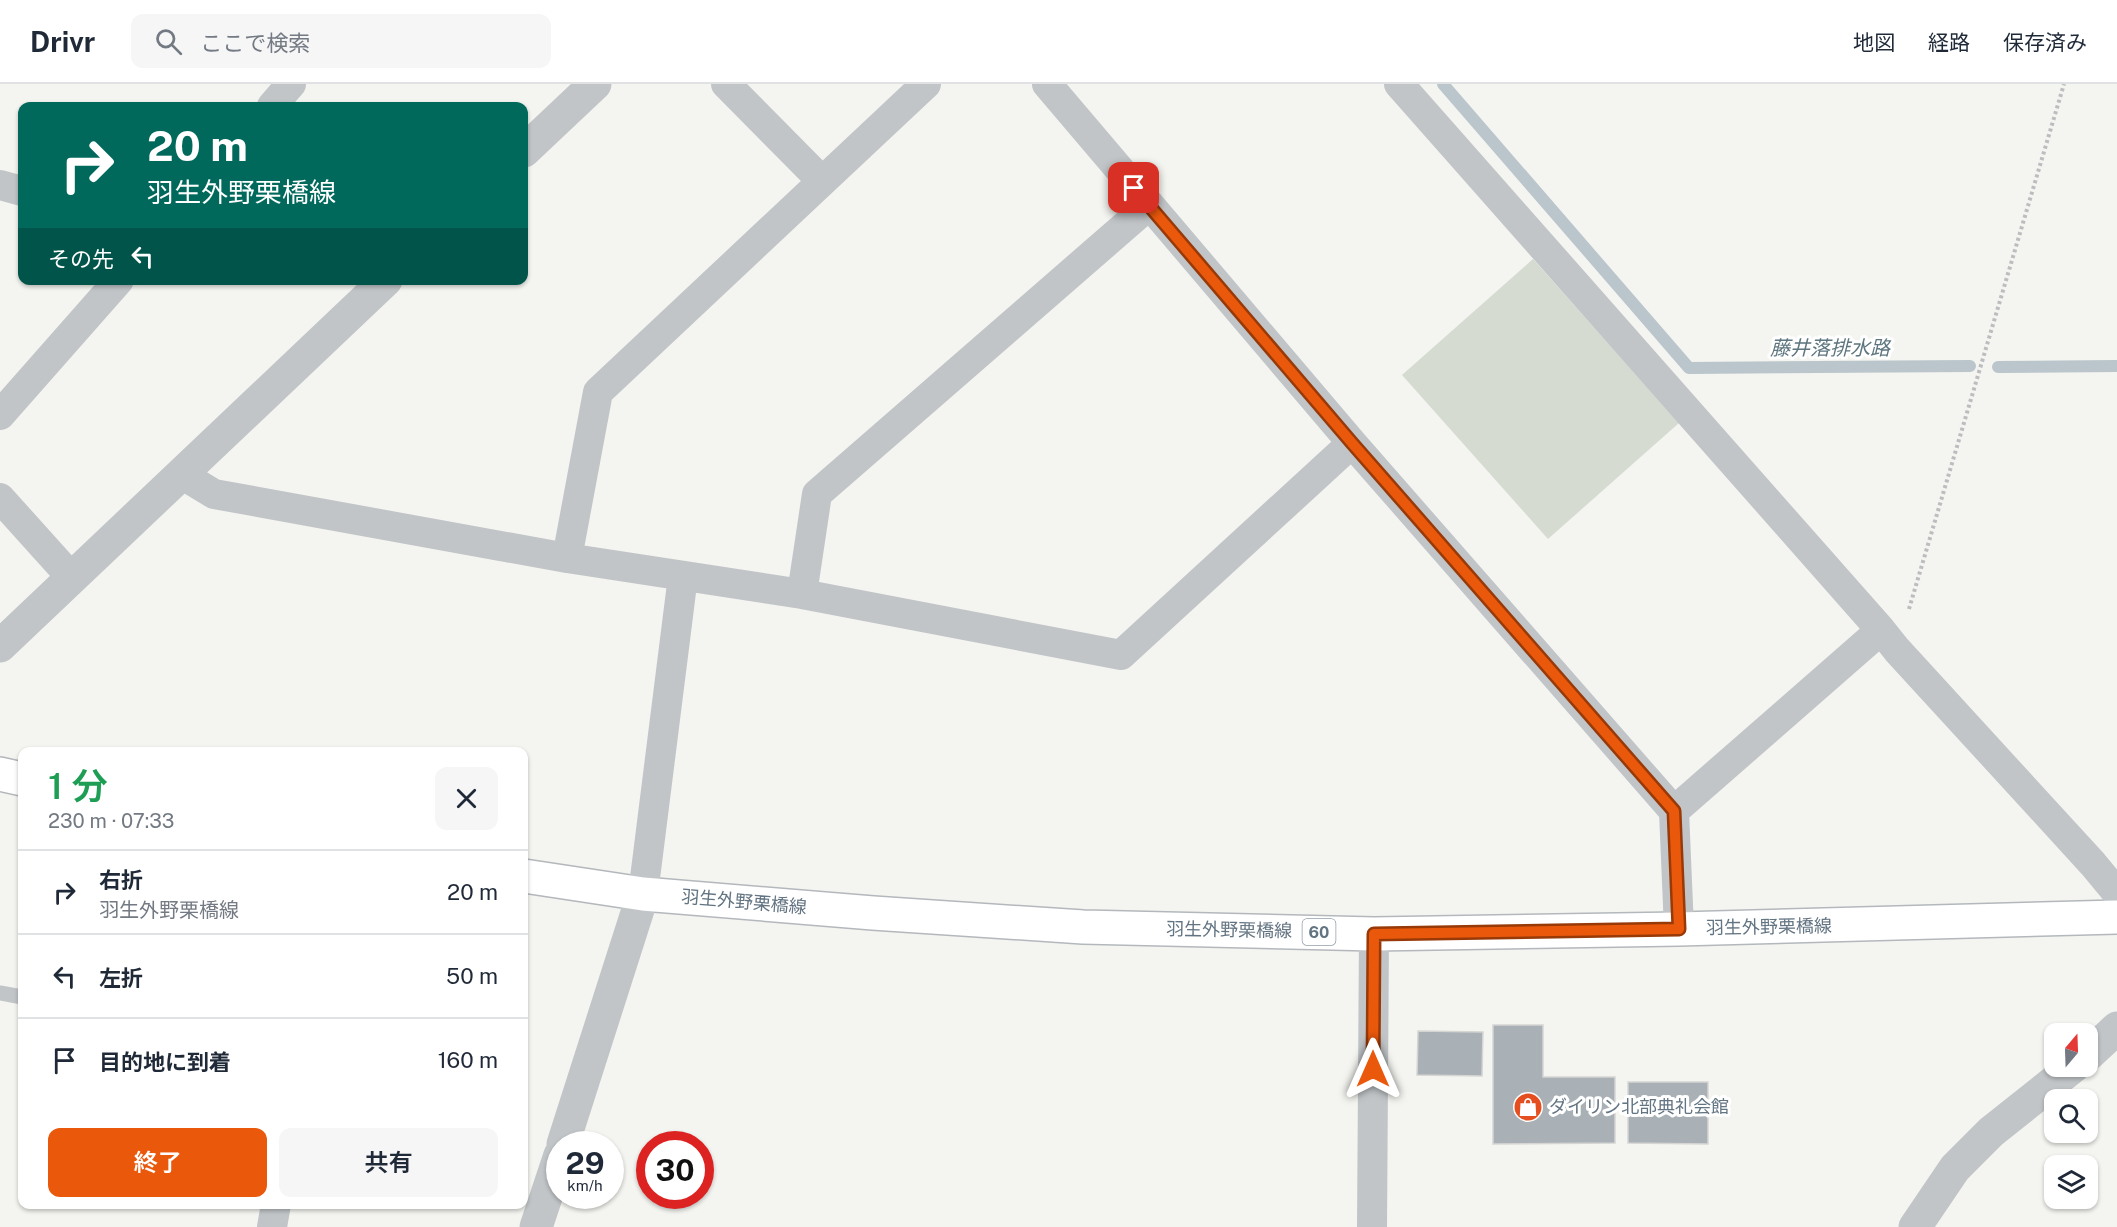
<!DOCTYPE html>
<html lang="ja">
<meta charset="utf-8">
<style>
body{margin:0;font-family:"Public Sans","Noto Sans JP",sans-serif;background:#f6f6f7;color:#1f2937;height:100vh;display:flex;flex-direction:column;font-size:22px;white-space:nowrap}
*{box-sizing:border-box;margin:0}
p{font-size:20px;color:#747a83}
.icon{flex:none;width:33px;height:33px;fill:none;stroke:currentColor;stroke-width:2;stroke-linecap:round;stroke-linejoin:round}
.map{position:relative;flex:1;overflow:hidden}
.panel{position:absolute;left:18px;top:663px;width:510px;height:462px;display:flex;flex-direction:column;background:#fff;border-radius:12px;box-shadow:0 2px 4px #0004}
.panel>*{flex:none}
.hud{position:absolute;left:18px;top:18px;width:510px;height:183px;border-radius:12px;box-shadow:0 2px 4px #0004;background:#00695c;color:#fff;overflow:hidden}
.needle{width:39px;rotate:19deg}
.tools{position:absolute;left:2044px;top:939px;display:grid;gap:12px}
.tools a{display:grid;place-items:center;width:54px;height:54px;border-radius:12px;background:#fff;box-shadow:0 2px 4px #0004;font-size:30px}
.speed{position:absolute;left:546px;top:1047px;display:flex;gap:12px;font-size:30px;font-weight:700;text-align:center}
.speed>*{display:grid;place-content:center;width:78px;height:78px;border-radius:50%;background:#fff;box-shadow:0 2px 4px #0004;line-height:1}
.speed small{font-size:15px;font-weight:400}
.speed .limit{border:9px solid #d22;background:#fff;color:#111}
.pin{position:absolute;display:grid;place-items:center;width:51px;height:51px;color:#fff;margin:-26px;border-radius:12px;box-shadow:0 3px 9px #0006}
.me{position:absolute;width:66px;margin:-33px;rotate:0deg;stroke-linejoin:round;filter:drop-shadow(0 0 4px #0008)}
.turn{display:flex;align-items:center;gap:21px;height:126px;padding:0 30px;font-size:27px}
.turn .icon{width:78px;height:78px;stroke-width:2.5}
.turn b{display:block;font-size:42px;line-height:51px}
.then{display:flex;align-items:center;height:57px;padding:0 30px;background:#0003;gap:12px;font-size:22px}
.round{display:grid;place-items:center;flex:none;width:63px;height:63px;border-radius:12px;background:#f6f6f7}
.headline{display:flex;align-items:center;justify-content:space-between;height:102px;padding:0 30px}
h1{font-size:36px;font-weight:600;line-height:45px;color:#1e9e55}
.action{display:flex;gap:12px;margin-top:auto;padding:12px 30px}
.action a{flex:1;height:69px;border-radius:12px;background:#ea580c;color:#fff;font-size:24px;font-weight:600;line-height:69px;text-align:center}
.action a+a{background:#f6f6f7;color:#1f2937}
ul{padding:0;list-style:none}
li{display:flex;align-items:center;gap:18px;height:84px;padding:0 30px;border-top:2px solid #e0e1e3}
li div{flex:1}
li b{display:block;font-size:22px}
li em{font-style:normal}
header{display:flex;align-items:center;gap:36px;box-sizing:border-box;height:84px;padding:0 30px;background:#fff;border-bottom:2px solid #e0e1e3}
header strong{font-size:28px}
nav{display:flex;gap:33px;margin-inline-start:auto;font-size:21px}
.search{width:420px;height:54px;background:#f6f6f7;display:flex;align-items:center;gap:15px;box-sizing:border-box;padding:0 21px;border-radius:12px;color:#747a83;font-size:22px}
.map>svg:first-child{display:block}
</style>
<header>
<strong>Drivr</strong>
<div class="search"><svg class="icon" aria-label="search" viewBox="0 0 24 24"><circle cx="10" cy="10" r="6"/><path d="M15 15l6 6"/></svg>ここで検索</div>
<nav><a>地図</a><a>経路</a><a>保存済み</a></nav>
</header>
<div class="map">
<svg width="2117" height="1143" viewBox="0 0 2117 1143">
<rect width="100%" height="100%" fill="#f4f4f0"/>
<!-- green -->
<path fill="#d5dbd1" d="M1533,175L1679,339L1548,455L1402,291Z"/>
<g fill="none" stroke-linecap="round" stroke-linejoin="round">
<!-- stream -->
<path stroke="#bac6cb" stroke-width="12" d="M1443,0L1689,284L1970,282
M1998,283L2117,282"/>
</g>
<!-- building -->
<path fill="#a9b1b6" stroke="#d5d5d3" stroke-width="1.5" d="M1493,941H1543V993H1615V1059L1493,1060Z
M1418,947L1483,948L1482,992L1417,991Z
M1628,998H1708V1060L1628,1059Z"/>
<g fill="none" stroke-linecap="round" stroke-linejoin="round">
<!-- primary casing -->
<g stroke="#b4b8bc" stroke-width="36">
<path id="primary" d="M0,690L22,695
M524,792L643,810L873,829L1083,843L1374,850L1679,845L2117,833"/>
</g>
<!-- path -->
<path stroke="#bbbdbf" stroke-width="4" stroke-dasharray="3 3" stroke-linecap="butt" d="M1909,525L2064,0"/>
<!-- service -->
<path stroke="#c1c5c8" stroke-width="15" d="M0,909L22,913"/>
<!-- minor -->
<path stroke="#c1c5c8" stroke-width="30" d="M726,0L822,97
M1047,0L1352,359L1674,727L1679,845
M1399,0L1881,546L1897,566L2093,780L2117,809
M272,22L291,0
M0,101L22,107
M0,331L119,196
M181,390L214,410L567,474L802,510L1121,571L1352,359
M0,414L72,494
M567,474L598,308L926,0
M802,510L817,410L1148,122
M1674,727L1881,546
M643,810L683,492
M272,1143L276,1120
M1372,1143L1374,850"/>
<!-- tertiary -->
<path stroke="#c1c5c8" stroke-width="33" d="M524,67L595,0
M0,562L386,196
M2088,971L2117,944
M563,1060L643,810
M536,1143L560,1071
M1915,1143L1955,1084L1991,1048L2074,982"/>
<!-- primary -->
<use href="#primary" stroke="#fff" stroke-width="33"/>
</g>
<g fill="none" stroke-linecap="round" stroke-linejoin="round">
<!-- route casing -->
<g stroke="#983908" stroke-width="15">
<path id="route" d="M1134,104L1352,359L1674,727L1679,845L1374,850L1373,985"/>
</g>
<!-- route -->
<use href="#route" stroke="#ea580c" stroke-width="10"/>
</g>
<!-- icons -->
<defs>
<g id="shop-disc" transform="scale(1.5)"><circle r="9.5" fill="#e54f1f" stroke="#fff"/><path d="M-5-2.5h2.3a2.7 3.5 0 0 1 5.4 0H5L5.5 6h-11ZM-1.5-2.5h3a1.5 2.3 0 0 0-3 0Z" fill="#fff"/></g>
</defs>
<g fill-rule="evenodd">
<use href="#shop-disc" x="1528" y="1023"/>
</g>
<g text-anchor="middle" stroke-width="6" stroke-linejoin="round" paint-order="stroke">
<!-- shield labels -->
<rect fill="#fff" stroke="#929ea8" stroke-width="1.5" x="1302.5" y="835" width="33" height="26" rx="4.5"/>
<g font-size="16" font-weight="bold" fill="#637482">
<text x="1319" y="854">60</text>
</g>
<!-- street labels -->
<g font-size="18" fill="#637482" stroke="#fff">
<text transform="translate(744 818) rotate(5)" y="6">羽生外野栗橋線</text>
<text transform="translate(1769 843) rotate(-1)" y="6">羽生外野栗橋線</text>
<text transform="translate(1229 846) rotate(1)" y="6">羽生外野栗橋線</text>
</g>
<!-- poi labels -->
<g font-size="18" fill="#637482" stroke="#fff" text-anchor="start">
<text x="1549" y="1029">ダイリン北部典礼会館</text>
</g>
<!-- water labels -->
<g font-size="20" font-style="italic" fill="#5e767f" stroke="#fff">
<text x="1830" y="271">藤井落排水路</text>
</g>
</g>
</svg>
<div class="tools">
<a><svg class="needle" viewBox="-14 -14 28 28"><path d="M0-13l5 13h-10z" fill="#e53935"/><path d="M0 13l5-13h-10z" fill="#747a83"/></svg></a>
<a><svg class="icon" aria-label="search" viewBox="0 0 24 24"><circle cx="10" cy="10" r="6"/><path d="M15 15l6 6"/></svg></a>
<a><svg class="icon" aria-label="layers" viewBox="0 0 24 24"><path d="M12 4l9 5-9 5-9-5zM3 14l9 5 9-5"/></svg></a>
</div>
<div class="speed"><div>29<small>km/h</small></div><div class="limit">30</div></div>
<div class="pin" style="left:1134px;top:104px;background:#d93025"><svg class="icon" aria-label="arrive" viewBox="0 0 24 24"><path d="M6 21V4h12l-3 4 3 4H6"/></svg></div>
<svg class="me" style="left:1373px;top:985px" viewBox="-20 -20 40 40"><path d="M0-17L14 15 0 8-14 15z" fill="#ea580c" stroke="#fff" stroke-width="4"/></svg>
<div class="hud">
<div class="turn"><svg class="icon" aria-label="right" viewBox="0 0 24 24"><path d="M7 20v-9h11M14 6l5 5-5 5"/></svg><div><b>20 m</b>羽生外野栗橋線</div></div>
<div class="then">その先<svg class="icon" aria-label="left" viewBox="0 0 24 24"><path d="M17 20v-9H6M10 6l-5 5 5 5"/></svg></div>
</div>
<section class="panel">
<div class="headline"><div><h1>1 分</h1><p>230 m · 07:33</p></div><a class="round"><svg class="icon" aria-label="close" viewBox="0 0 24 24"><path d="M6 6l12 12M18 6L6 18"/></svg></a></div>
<ul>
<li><svg class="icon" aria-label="right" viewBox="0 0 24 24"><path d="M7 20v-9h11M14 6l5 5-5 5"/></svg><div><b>右折</b><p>羽生外野栗橋線</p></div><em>20 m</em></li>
<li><svg class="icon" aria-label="left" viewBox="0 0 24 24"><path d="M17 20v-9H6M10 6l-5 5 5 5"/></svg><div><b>左折</b></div><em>50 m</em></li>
<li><svg class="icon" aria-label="arrive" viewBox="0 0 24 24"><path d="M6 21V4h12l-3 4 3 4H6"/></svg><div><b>目的地に到着</b></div><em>160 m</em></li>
</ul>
<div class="action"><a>終了</a><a>共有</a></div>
</section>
</div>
